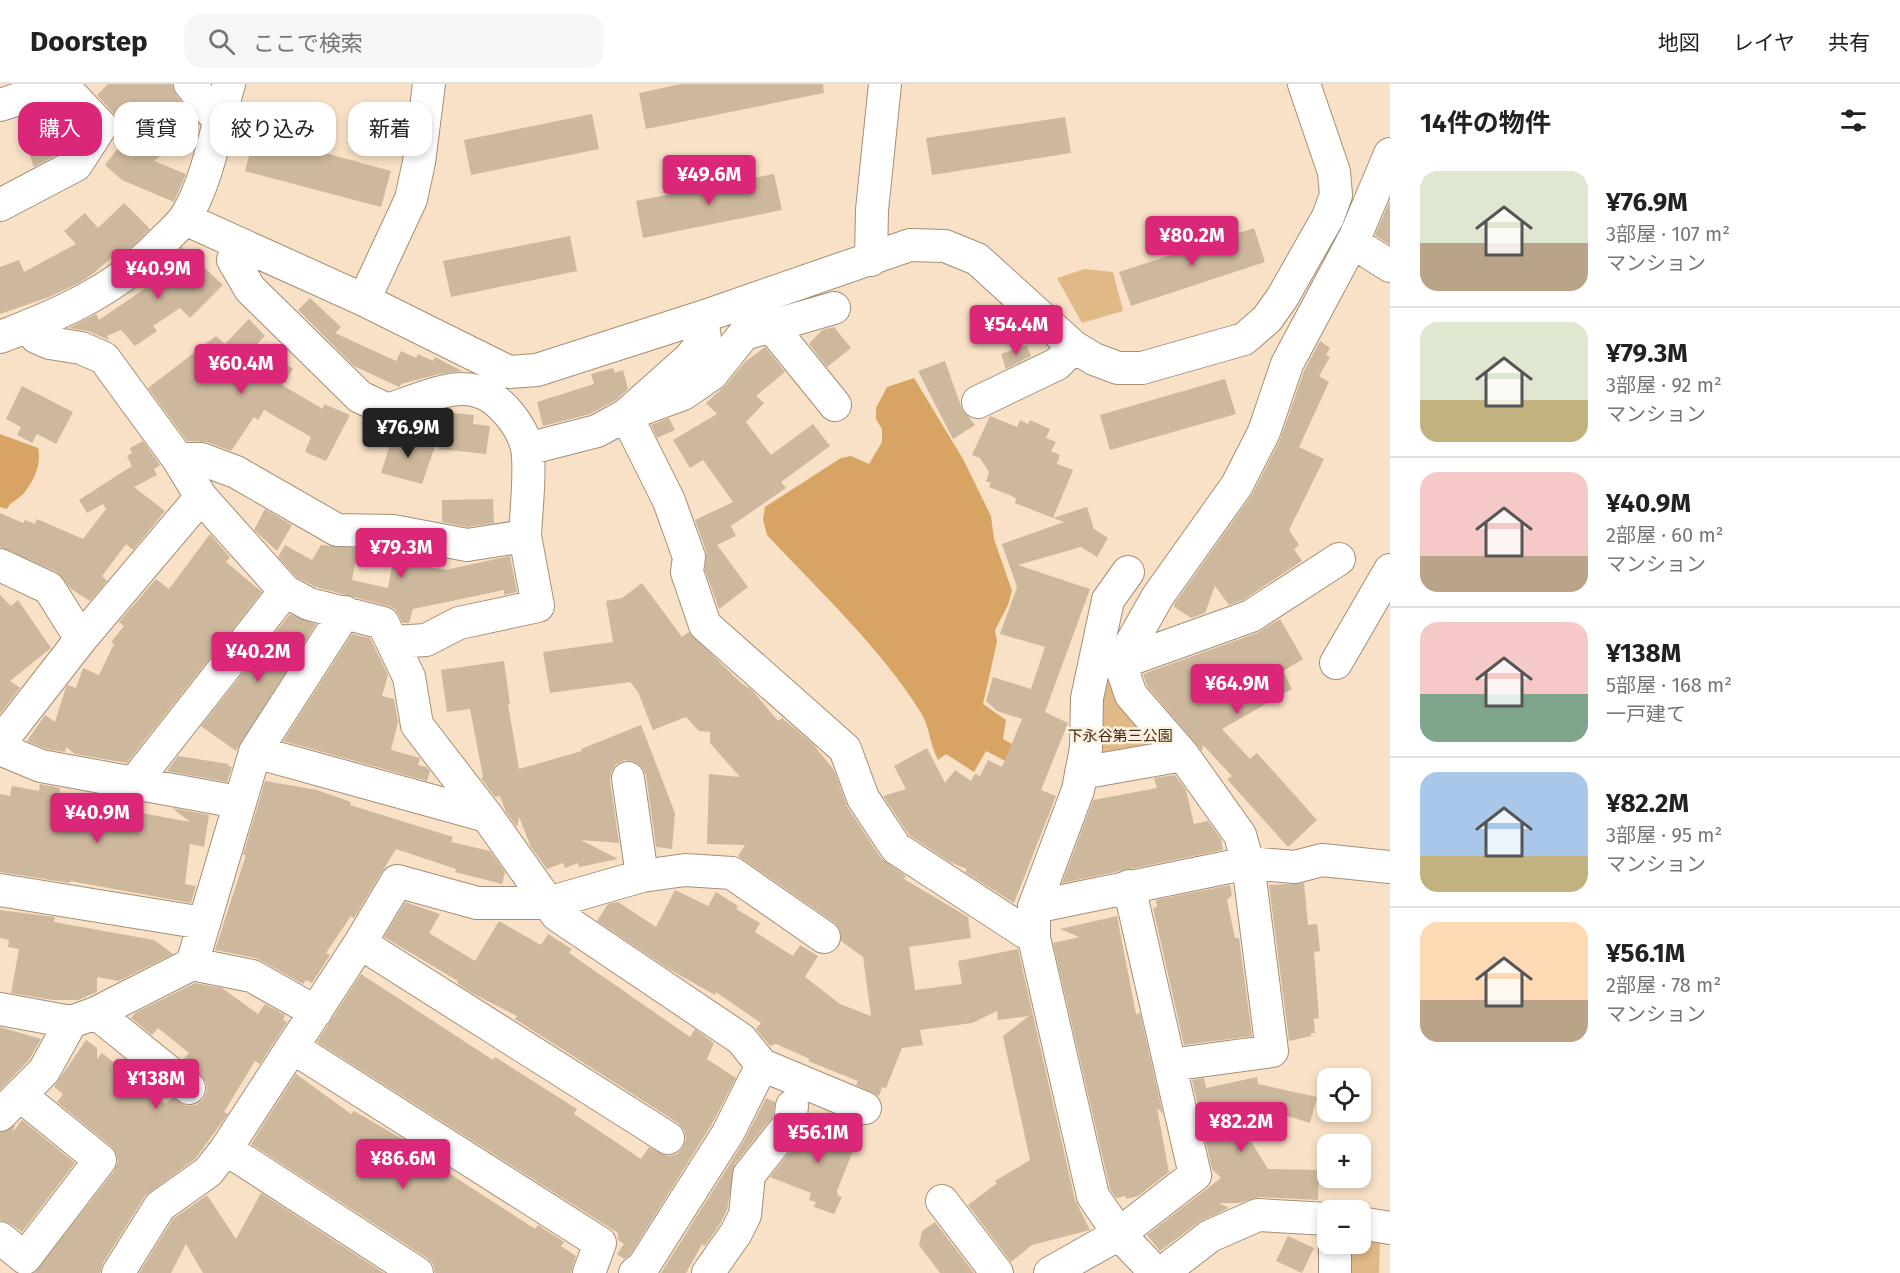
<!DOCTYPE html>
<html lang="ja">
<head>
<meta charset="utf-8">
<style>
  :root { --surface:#fff; --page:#f6f6f6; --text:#222; --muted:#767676; --line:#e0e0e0; --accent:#db2777 }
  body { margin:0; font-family:"Fira Sans","Noto Sans JP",sans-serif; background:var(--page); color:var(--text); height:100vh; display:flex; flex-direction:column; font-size:22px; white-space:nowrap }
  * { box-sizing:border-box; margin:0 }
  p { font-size:20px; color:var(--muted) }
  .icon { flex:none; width:33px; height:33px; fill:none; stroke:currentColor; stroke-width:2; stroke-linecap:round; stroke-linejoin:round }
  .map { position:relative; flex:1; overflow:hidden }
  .sheet { display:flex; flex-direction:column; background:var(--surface); width:510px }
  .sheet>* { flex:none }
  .top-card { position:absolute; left:18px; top:18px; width:570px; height:54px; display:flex; gap:12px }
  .buttons { position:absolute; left:1317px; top:984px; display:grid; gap:12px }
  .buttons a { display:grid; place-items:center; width:54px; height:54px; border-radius:12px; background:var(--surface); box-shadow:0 3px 9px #0003; font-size:30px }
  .price { position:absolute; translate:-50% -51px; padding:0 14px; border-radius:6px; background:var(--accent); color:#fff; font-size:20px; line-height:39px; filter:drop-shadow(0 2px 3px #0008) }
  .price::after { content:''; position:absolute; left:50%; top:36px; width:18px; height:14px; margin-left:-9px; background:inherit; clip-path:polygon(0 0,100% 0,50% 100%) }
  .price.active { background:#222; color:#fff }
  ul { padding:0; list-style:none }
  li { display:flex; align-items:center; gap:18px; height:150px; padding:0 30px }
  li+li { border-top:2px solid var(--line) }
  li span { display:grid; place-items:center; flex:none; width:168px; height:120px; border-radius:18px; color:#555 }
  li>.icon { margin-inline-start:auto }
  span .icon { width:72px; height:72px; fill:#fffc; stroke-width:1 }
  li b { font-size:26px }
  h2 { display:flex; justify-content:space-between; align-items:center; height:72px; padding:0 30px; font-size:26px }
  .pill { padding:0 21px; border-radius:18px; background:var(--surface); box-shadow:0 3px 9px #0003; font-size:21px; line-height:54px }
  .pill.active { background:var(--accent); color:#fff }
  header { display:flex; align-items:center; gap:36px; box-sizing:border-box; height:84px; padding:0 30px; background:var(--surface); border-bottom:2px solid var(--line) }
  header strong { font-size:28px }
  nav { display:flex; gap:33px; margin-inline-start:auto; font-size:21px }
  .search { width:420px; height:54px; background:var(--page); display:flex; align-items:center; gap:15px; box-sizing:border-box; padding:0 21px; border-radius:18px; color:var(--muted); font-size:22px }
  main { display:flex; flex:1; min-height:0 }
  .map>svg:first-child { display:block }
  .green { fill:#e1b987 }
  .forest { fill:#d7a464 }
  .building { fill:#ceb89d }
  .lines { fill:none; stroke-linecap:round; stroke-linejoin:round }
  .minor-casing { stroke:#a58f76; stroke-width:34 }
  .minor { stroke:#fff; stroke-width:32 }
  .labels { text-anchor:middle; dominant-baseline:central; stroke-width:5; stroke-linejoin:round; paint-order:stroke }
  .park-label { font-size:15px; fill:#422d10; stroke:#fef0e0 }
</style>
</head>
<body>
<header>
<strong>Doorstep</strong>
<div class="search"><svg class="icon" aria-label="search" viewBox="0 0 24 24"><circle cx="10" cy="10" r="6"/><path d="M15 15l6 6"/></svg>ここで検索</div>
<nav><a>地図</a><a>レイヤ</a><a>共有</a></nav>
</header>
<main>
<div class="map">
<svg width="1390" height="1189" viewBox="0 0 1390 1189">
  <rect width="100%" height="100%" fill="#f8e1c6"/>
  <!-- green -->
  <path class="green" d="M 1085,185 L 1113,188 L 1123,227 L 1082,239 L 1057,194 Z
    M 1105,579 L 1161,661 L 1099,681 L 1093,664 Z
    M 1361,1149 L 1380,1152 L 1379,1189 L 1341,1189 L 1341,1160 L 1360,1160 Z"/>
  <!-- forest -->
  <path class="forest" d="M 914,294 L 963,375 L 991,432 L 994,455 L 1012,507 L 1008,521 L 995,546 L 997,558 L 983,620 L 1006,636 L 1003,655 L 1019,664 L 1011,680 L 986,667 L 974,688 L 946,670 L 938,676 C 930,661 930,644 921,629 C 882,565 818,506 767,451 L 763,435 L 765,423 L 841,374 L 851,372 L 869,380 L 882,358 L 882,345 L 876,335 L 876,324 L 887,303 Z
    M 0,350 L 38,364 C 42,379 34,397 24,409 C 18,416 11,417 7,425 L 0,423 Z"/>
  <!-- building -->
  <path class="building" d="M 108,0 L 172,0 L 176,11 L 199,41 L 154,77 L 186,90 L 174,118 L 122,96 L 105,81 L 128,51 L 119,42 L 114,30 L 97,11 Z
    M 681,0 L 823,0 L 824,9 L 646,45 L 639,9 Z
    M 40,27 L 58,70 L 34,83 L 27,65 L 32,63 L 20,34 Z
    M 592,30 L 599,65 L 471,91 L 464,56 Z
    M 1065,33 L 1071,69 L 932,91 L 926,54 Z
    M 255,50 L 391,87 L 381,123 L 245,87 Z
    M 774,90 L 782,126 L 643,154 L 636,117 Z
    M 1390,116 L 1390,161 L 1375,151 Z
    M 124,119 L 150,145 L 134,161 L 124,168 L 121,165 L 94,189 L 79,199 L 49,213 L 0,230 L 0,183 L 19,176 L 24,188 L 76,160 L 64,147 L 85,129 L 98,144 Z
    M 1254,144 L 1265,178 L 1131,222 L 1119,188 Z
    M 570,152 L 577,187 L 451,213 L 443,177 Z
    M 182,163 L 223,201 L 190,234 L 180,224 L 153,242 L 157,247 L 135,262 L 121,246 L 107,252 L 109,256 L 88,247 L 69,244 L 96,230 L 99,236 L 162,193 L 157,188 Z
    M 310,214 L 341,243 L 335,249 L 396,277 L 401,267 L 416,274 L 418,270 L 433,277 L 435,273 L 462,287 L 439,290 L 401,300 L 399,303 L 354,282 L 298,226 Z
    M 249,235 L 265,252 L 257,260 L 293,285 L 282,301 L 323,325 L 324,320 L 350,331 L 326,377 L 305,368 L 311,353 L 264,326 L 258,336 L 254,333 L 231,367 L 207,358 L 187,357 L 148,304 L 216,252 L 225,260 Z
    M 834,243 L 851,264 L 827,283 L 809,260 L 822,246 Z
    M 1320,257 L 1330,264 L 1326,271 L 1330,273 L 1319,292 L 1329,298 L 1299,363 L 1324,375 L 1289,446 L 1299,461 L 1294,465 L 1302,477 L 1243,516 L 1229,521 L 1215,502 L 1205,529 L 1191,534 L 1174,523 L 1175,519 L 1253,409 L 1280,356 L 1304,287 Z
    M 1027,261 L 1031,272 L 1006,285 L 1001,270 Z
    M 765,263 L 785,288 L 756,312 L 764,319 L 746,338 L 771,371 L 813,340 L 830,362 L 781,398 L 786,404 L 731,442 L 736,452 L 717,461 L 748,503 L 719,525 L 705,486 L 706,467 L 695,436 L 733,418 L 703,376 L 690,384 L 673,356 L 717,330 L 706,319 L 726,301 L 745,278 Z
    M 945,277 L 962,325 L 975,341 L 953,355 L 918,287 Z
    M 613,284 L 615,289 L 623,286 L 628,305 L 616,316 L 590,330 L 543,342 L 537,318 L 594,300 L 591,290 Z
    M 1225,295 L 1236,330 L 1110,366 L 1100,331 Z
    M 22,302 L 73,328 L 56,360 L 37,350 L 32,359 L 17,351 L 21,343 L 6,335 Z
    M 443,328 L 474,331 L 473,340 L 490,342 L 486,370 L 439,365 Z
    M 990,332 L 1017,343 L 1020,336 L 1028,340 L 1030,336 L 1050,345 L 1046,354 L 1056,358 L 1051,367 L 1060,371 L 1057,380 L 1073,386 L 1053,434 L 1015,419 L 1016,415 L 1012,412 L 989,403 L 991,399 L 986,397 L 989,388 L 980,374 L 972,371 Z
    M 669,334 L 675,346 L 657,354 L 651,341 Z
    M 394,348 L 435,362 L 422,400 L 381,389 Z
    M 143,357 L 160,381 L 154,385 L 157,391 L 134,403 L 165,427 L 133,466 L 126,460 L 102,492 L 107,497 L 90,517 L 71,505 L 57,488 L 0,463 L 0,429 L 23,439 L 25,436 L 35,440 L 37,435 L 83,455 L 106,425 L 103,420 L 87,429 L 79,416 L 132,382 L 127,372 L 132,369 L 130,364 Z
    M 493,415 L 494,439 L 467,443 L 442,438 L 442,416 Z
    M 1087,423 L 1094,445 L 1108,454 L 1097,473 L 1081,463 L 1018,481 L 1090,505 L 1045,628 L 1068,639 L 1041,706 L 1056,712 L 1014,819 L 965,788 L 967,785 L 950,778 L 909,751 L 883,712 L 906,705 L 894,682 L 927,664 L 945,699 L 955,686 L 971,697 L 975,690 L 980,692 L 988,676 L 1002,683 L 1022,635 L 997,627 L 986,617 L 993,593 L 1031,605 L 1045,563 L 1000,550 L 1017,503 L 1002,460 L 1064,438 L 1053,434 Z
    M 265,425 L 292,441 L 277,467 L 254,446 Z
    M 210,450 L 230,473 L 226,478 L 262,508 L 127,679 L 75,670 L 66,663 L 65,668 L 46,665 L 27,657 L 45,631 L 55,638 L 66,603 L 68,601 L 76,604 L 83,584 L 99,591 L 114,560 L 111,558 L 124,542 L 119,538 L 156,495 L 169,505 Z
    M 285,461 L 312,476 L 321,461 L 358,464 L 352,496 L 388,504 L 395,466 L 417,470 L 415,480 L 445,486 L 510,472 L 517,508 L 504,511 L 504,506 L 413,525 L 409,539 L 403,539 L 395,525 L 388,522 L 316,503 L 296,493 L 278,473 Z
    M 642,499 L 682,553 L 689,548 L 741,599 L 752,606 L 778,637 L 782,634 L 812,659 L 834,686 L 848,724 L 881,774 L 906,792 L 904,795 L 968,833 L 971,854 L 909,863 L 915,906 L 962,900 L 958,877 L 1018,865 L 1075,1116 L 1090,1146 L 1032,1161 L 1011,1178 L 968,1121 L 997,1099 L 995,1097 L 1030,1076 L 1003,952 L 1029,932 L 998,936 L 997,927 L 972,939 L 920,946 L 923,961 L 902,964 L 886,1004 L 882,1003 L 879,1012 L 856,1001 L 858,997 L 808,977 L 810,975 L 776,960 L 770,962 L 756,945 L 761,939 L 716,908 L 715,911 L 669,885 L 597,837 L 608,820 L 618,818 L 656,843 L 675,806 L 708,822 L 716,808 L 738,822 L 736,825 L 760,839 L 755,848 L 793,872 L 800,861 L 818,872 L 805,893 L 840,920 L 871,932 L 863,873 L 841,857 L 840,846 L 835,839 L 738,772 L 745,761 L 707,760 L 709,690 L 740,693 L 710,659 L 710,648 L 699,647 L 686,633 L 653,646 L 638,608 L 630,598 L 550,609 L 543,568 L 613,558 L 606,517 L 622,514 Z
    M 0,511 L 11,522 L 18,516 L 51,564 L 10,597 L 20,604 L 0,630 Z
    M 290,530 L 316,540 L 236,667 L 201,642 Z
    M 1280,535 L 1303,575 L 1283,587 L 1292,605 L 1222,645 L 1250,675 L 1257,669 L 1317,736 L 1288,763 L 1227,695 L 1232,692 L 1203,661 L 1202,667 L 1147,602 L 1143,590 L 1257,549 Z
    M 352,550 L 370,554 L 388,591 L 382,612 L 394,615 L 398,638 L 391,666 L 420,674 L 418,681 L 426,683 L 430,687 L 427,697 L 283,657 Z
    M 504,577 L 510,620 L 508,620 L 519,685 L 582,667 L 581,665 L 641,641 L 675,729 L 672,765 L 656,763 L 646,691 L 642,683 L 635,678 L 625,676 L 616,680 L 611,688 L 610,696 L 619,759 L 581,756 L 618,775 L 579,783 L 578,779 L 565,784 L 563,779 L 547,785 L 531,763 L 519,733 L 517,743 L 506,728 L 500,712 L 495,713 L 481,694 L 483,693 L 470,625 L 447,628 L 441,586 Z
    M 178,672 L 229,680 L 228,682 L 232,683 L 227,698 L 167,687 Z
    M 1175,691 L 1186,706 L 1194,740 L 1208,737 L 1221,755 L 1223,766 L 1062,799 L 1093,716 L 1157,704 L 1154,694 Z
    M 265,697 L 317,706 L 351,718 L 350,721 L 453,753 L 451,758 L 490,767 L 505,788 L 502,800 L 455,788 L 456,785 L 396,765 L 354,834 L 351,832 L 326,869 L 330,871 L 312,899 L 306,896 L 303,900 L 256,874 L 215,866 L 246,771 L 243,771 Z
    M 40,700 L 60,704 L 59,717 L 104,722 L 190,738 L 172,724 L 209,731 L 204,763 L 190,760 L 185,800 L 196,802 L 191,819 L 70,797 L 70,799 L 0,788 L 0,710 L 10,712 L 12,702 L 39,707 Z
    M 1304,799 L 1308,841 L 1317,840 L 1320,867 L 1314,868 L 1319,934 L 1314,935 L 1315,949 L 1311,949 L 1311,952 L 1289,957 L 1269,801 Z
    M 1230,801 L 1232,811 L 1227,816 L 1235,854 L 1239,854 L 1252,952 L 1184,961 L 1153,824 L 1157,823 L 1156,816 Z
    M 405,818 L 440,830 L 429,849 L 475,877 L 499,837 L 541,861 L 548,850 L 572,865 L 569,869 L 690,953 L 695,945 L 714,959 L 707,975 L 736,994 L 712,1040 L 630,1171 L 624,1175 L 617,1170 L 624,1160 L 618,1156 L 618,1149 L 317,958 L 361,890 L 493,976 L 495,973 L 577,1025 L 574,1030 L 641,1075 L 649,1063 L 668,1072 L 677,1070 L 683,1063 L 686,1055 L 684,1046 L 678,1039 L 515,935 L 517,932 L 472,909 L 457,899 L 458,897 L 384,853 Z
    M 0,826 L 55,833 L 54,838 L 154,856 L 173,870 L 119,897 L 97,893 L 97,908 L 78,916 L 53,916 L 11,909 L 19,865 L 8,863 L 9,856 L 0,854 Z
    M 1117,832 L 1136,930 L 1140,929 L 1163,1030 L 1157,1024 L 1169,1088 L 1138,1112 L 1126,1115 L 1126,1112 L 1116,1114 L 1110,1105 L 1053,859 L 1079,853 L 1060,845 Z
    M 195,899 L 222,904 L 258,930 L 265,920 L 285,931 L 283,936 L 287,938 L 260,980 L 255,977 L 224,1028 L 228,1030 L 195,1075 L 145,1112 L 103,1179 L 100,1189 L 34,1189 L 114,1087 L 118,1078 L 116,1069 L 111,1062 L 57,1018 L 63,1010 L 54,1003 L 86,956 L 97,964 L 97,975 L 102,969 L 166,1020 L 172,1013 L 187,1022 L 196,1021 L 203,1016 L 207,1007 L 206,998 L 183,976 L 189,969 L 158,944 L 152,951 L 131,934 L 135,929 Z
    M 0,943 L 41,955 L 29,976 L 0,1006 Z
    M 296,990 L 351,1030 L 354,1027 L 404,1056 L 402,1059 L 535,1145 L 538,1141 L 564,1158 L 561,1162 L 576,1172 L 571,1189 L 435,1189 L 433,1180 L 427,1174 L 251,1060 Z
    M 1257,993 L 1258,1000 L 1317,1013 L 1310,1039 L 1281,1030 L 1240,1040 L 1268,1085 L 1319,1086 L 1318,1116 L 1259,1113 L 1240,1119 L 1219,1119 L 1229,1124 L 1199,1138 L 1160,1167 L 1147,1151 L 1221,1094 L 1212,1085 L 1192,996 L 1204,994 L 1206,1004 Z
    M 766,1014 L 775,1018 L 773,1032 L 735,1080 L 727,1126 L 720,1140 L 705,1162 L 702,1160 L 686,1189 L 661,1189 L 743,1059 Z
    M 809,1034 L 858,1054 L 837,1107 L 838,1112 L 842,1113 L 834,1130 L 814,1123 L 816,1118 L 809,1116 L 811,1109 L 770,1093 L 804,1050 Z
    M 22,1036 L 75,1079 L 22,1148 L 11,1140 L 0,1136 L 0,1048 L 15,1041 L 12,1049 Z
    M 261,1109 L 384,1189 L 203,1189 L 186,1160 L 171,1189 L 139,1189 L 173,1135 L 207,1111 L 236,1155 Z
    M 935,1138 L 974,1189 L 940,1189 L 919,1161 L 922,1147 Z
    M 1288,1152 L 1314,1164 L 1302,1189 L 1276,1177 Z"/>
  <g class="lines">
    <defs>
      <path id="minor" d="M 190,0 L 218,36
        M 0,21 L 62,1 L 101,42 L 76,81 L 0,121
        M 185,135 L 364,216 L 509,288 L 537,286 L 702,233 L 910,161 L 945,162 L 977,175 L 1074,263 L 1094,275 L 1118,284 L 1142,284 L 1244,255 L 1267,235 L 1282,214 L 1328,133 L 1336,111 L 1334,88 L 1304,0
        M 1352,158 L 1390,182
        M 871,176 L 872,126 L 885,0
        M 364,216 L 411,115 L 419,78 L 429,0
        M 702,233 L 705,255 L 690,274 L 626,331 L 669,417 L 689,473 L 687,488 L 705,541 L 845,665 L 863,714 L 896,764 L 1034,854
        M 771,242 L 835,321
        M 30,243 L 36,253 L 50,259 L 81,264 L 104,274 L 178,375 L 201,413 L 285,507 L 309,520 L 383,539 L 409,593 L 417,641 L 487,732 L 557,831 L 741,955 L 762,981 L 728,1049 L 643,1183 L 635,1189
        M 0,253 C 61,230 118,205 163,157 C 170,150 179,142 185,134 C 208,98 217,41 229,0
        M 978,318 L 1057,280 L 1074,263
        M 527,365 L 597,347 L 626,331 L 683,310 L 712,290 L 744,250 L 834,224
        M 178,375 L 201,375 L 236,388 L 337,446 L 393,447 L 467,461 L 525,452 C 526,428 531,386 527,364 C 522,342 500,313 477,307 C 450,299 413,318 388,326 L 360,313 L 250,205 L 233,176 L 240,162
        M 0,481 L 49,504 L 81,555
        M 1128,488 L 1108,516 L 1087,614 L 1086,664 L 1078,706 L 1034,823 L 1034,854 L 1093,1112 L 1119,1150 L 1156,1189
        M 394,558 L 426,556 L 459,539 L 538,522 L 525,452
        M 1120,579 L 1251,532 L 1339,475
        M 1336,579 L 1390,486
        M 0,659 L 81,555 L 201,413
        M 0,665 L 41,682 L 238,718
        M 255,668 L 487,732
        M 1081,689 L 1183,671
        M 628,694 L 642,792
        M 134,699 L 285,507
        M 0,806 L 203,839
        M 1034,823 L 1248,779 L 1295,783 L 1322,776 L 1390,783
        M 360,859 L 668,1054
        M 192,880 L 255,668 L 345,528
        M 0,925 L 71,938
        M 96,929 L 189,1004
        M 292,963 L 600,1159 L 589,1189
        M 762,981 L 865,1024
        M 1170,981 L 1272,967 L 1248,779 L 1240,751 L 1183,671 L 1131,611 L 1120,579 L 1158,512 L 1237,401 L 1264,348 L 1287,280 L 1355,153 L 1390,70
        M 0,1031 L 44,987 L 71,938 L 96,929 L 192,880 L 252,892 L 316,928
        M 226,1065 L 417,1189
        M 942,1117 L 997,1189
        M 1360,1139 L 1390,1144
        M 0,1154 L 25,1174 L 100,1076 L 20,1011
        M 118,1189 L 160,1122 L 208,1088 L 226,1065 L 360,859 L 397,797 L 477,819 L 548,819 L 642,792 L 685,786 L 732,789 L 824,853
        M 708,1189 L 736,1149 L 745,1131 L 749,1091 L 790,1039 L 792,1022
        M 1050,1189 L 1119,1150 L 1195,1091 L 1129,802
        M 1162,1189 L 1210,1152 L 1258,1131 L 1328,1135
        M 1335,1189 L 1335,1160"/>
    </defs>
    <!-- minor casing -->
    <use href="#minor" class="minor-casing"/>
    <!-- minor -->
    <use href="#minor" class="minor"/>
  </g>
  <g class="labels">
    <!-- park labels -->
    <g class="park-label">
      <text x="1120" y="652">下永谷第三公園</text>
    </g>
  </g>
</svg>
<div class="buttons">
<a><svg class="icon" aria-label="locate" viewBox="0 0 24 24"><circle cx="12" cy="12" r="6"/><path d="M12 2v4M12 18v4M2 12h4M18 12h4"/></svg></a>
<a>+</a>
<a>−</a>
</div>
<b class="price" style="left:709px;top:122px">¥49.6M</b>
<b class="price" style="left:1192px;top:183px">¥80.2M</b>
<b class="price" style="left:158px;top:216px">¥40.9M</b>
<b class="price" style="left:1016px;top:272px">¥54.4M</b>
<b class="price" style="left:241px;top:311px">¥60.4M</b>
<b class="price active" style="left:408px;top:375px">¥76.9M</b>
<b class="price" style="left:401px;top:495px">¥79.3M</b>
<b class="price" style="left:258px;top:599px">¥40.2M</b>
<b class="price" style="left:1237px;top:631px">¥64.9M</b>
<b class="price" style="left:97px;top:760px">¥40.9M</b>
<b class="price" style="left:156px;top:1026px">¥138M</b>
<b class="price" style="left:1241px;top:1069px">¥82.2M</b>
<b class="price" style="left:818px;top:1080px">¥56.1M</b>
<b class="price" style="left:403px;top:1106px">¥86.6M</b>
<div class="top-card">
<a class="pill active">購入</a>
<a class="pill">賃貸</a>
<a class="pill">絞り込み</a>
<a class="pill">新着</a>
</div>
</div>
<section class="sheet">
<h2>14件の物件<svg class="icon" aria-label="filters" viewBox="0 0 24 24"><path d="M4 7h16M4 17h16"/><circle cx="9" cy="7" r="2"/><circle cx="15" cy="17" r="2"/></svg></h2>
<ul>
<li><span style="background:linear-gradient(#dfe7d0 60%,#b9a48a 0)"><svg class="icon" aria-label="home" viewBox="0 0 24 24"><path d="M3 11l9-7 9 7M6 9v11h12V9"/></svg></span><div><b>¥76.9M</b><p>3部屋 · 107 m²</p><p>マンション</p></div></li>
<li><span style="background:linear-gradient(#dfe7d0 65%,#c2b280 0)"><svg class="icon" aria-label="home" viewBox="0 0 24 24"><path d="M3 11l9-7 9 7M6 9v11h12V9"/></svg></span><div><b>¥79.3M</b><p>3部屋 · 92 m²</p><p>マンション</p></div></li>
<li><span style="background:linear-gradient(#f6c9c9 70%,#b9a48a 0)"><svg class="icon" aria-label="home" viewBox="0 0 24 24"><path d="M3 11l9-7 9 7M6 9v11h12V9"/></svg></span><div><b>¥40.9M</b><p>2部屋 · 60 m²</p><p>マンション</p></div></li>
<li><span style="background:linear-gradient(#f6c9c9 60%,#7fa58c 0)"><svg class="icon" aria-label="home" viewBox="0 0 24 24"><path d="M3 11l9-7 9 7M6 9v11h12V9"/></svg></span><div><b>¥138M</b><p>5部屋 · 168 m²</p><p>一戸建て</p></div></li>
<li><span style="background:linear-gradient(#a9c7e8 70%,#c2b280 0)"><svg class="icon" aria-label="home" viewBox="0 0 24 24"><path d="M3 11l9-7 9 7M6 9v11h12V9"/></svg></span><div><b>¥82.2M</b><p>3部屋 · 95 m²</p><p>マンション</p></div></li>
<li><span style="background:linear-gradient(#ffd9b3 65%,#b9a48a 0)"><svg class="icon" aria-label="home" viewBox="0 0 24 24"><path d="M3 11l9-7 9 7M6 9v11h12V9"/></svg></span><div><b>¥56.1M</b><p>2部屋 · 78 m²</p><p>マンション</p></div></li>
</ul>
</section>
</main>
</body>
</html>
